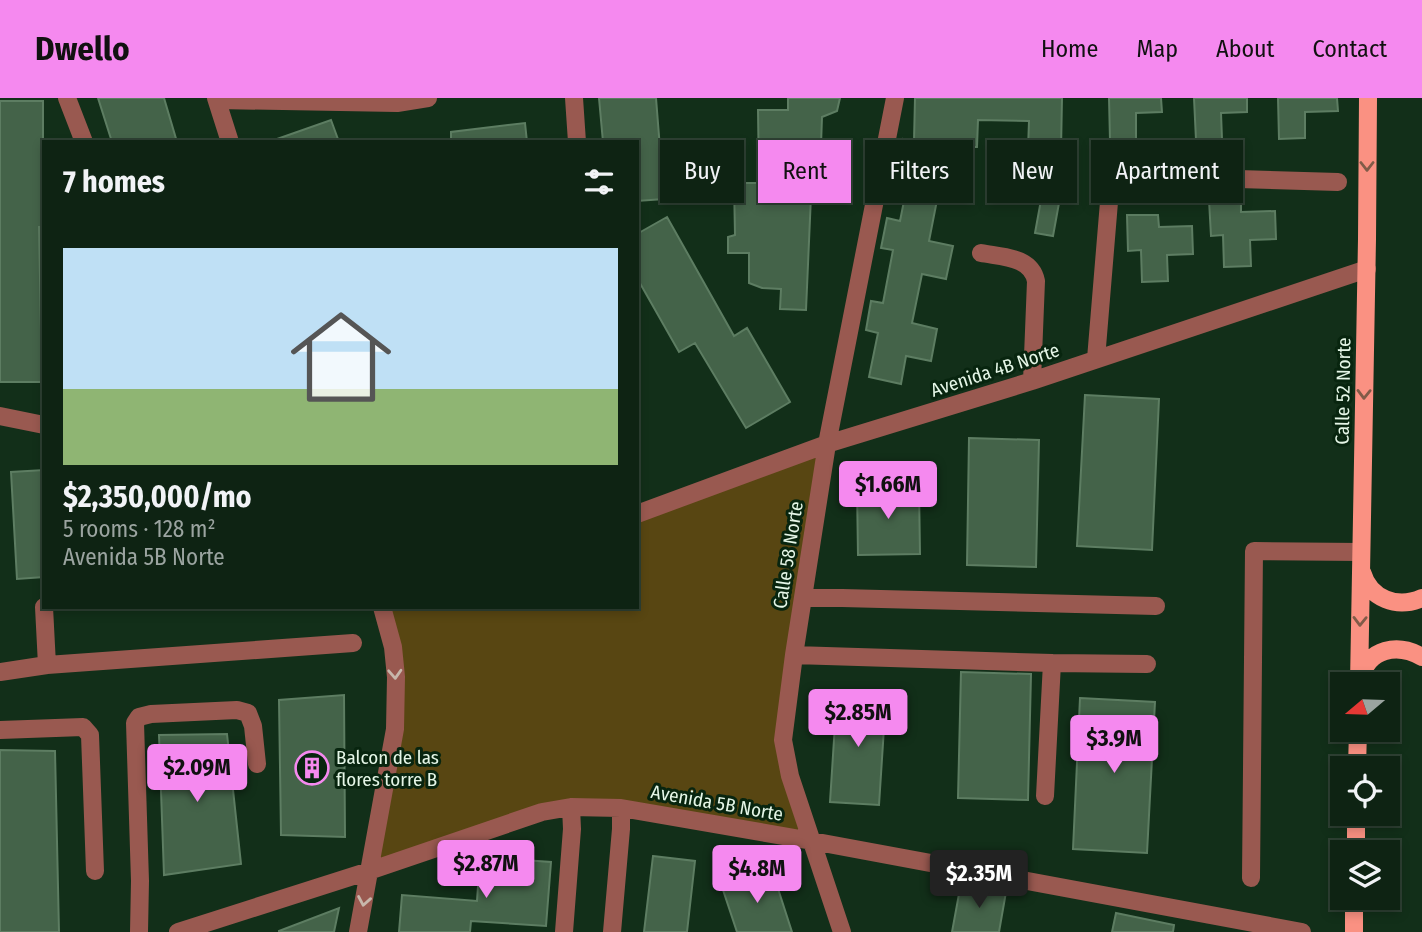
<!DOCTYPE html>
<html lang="en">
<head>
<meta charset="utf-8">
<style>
  :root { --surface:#0e2313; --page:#172b1c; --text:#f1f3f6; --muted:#9ba4a0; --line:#2e4033; --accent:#f589ef }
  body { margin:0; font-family:"Fira Sans Condensed",sans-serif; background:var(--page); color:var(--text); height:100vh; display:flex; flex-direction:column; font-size:26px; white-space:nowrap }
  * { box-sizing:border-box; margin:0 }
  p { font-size:23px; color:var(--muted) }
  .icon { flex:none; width:38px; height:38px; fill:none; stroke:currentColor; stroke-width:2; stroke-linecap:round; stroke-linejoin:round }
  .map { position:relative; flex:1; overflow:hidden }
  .side { position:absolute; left:42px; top:42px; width:597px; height:469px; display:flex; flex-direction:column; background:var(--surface); border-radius:0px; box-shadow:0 4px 10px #0003,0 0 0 2px var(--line) }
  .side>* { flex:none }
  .top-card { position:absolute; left:660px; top:42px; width:656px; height:63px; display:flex; gap:14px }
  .needle { width:46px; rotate:251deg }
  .controls { position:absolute; left:1330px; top:574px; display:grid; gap:14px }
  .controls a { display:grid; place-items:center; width:70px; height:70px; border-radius:0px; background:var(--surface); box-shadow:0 4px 10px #0003,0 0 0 2px var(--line); font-size:35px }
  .price { position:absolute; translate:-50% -60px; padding:0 16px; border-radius:7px; background:var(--accent); color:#111; font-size:23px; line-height:46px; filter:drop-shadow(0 2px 4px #0008) }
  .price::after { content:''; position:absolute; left:50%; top:42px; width:21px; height:16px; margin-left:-10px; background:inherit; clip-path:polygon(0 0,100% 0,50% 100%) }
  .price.selected { background:#222; color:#fff }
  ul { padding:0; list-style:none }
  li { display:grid; align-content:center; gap:14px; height:371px; padding:0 21px }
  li+li { border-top:2px solid var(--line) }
  li span { display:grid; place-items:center; height:217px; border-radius:0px; color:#555 }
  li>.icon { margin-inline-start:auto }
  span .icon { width:126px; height:126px; fill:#fffc; stroke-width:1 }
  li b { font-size:30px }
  h2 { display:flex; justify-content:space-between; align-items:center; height:84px; padding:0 21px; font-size:30px }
  .chip { padding:0 24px; border-radius:0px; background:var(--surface); box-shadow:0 4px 10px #0003,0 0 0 2px var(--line); font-size:24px; line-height:63px }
  .chip.selected { background:var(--accent); color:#111 }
  header { display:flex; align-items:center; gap:42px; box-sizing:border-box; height:98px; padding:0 35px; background:var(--accent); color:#111 }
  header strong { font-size:33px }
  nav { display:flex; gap:38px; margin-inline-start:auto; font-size:24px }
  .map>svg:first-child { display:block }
  .green { fill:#584612 }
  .building { fill:#446349; stroke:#5d7d62; stroke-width:2 }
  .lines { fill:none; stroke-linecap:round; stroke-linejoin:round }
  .minor { stroke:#995950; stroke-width:18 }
  .major { stroke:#fa9182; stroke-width:18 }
  .oneway { stroke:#815b48 }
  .oneway2 { stroke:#c7b7ab }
  .labels { text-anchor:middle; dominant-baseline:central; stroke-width:6; stroke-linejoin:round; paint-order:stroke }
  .street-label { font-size:19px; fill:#e5f6e7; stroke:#08250f }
  .poi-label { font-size:19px; fill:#e5f6e7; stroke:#08250f; text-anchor:start }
</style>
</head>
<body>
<header>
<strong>Dwello</strong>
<nav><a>Home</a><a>Map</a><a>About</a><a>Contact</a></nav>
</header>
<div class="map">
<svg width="1422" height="834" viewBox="0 0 1422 834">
  <rect width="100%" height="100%" fill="#122f19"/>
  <!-- green -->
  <path class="green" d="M 827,346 L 783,642 L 812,743 L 571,709 L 369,773 L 395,631 L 382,509 L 637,509 L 637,416 Z"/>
  <!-- building -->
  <path class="building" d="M 98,0 L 164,0 L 177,44 L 112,44 Z
    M 599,0 L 656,0 L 664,101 L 637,103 L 637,44 L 603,44 Z
    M 788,0 L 840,0 L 837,13 L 822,19 L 820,75 L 812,75 L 806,212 L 780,211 L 781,191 L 762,190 L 749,185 L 749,155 L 728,155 L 728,139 L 735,137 L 734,85 L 759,85 L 758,12 L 788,12 Z
    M 915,0 L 1062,0 L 1061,52 L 1028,51 L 1029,23 L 978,22 L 977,49 L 973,49 L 963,102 L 938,97 L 929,143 L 953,148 L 946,181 L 922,176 L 912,225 L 937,231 L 931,263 L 906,258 L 901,286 L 869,279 L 878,235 L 866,232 L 871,203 L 883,205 L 893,152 L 881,150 L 887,120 L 900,123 L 910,73 L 897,71 L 903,41 L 914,43 Z
    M 1109,0 L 1161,0 L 1162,14 L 1136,15 L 1136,41 L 1110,42 Z
    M 1194,0 L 1247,0 L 1247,14 L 1221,15 L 1222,41 L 1196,42 Z
    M 1278,0 L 1337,0 L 1338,13 L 1305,14 L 1305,40 L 1279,41 Z
    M 0,3 L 43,3 L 43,129 L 39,129 L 42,284 L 0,284 Z
    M 331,22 L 339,44 L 277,44 L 277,41 Z
    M 525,25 L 527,44 L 451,44 L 451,34 Z
    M 1043,91 L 1061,94 L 1053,138 L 1035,135 Z
    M 1241,101 L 1241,114 L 1275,113 L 1276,141 L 1250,142 L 1251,168 L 1224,169 L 1223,137 L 1211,138 L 1209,102 Z
    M 1127,117 L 1158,117 L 1159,129 L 1192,128 L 1193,156 L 1167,157 L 1168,183 L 1142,184 L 1141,152 L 1128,153 Z
    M 667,119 L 734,238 L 747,230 L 790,304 L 746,330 L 695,245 L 679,254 L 637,180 L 637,136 Z
    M 1085,297 L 1159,301 L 1152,452 L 1077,448 Z
    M 969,340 L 1039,342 L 1036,469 L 967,467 Z
    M 44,372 L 44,479 L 17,481 L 11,374 Z
    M 857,390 L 919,390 L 920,456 L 858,457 Z
    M 961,574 L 1031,576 L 1028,702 L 958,700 Z
    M 837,595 L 886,599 L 879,707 L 830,704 Z
    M 344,597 L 345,739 L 281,737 L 279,602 Z
    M 1080,600 L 1155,604 L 1147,755 L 1073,751 Z
    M 227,636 L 241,766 L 164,777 L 159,637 Z
    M 0,652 L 55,653 L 59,834 L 0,834 Z
    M 653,758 L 695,763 L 687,834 L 644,834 Z
    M 480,759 L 551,764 L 546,828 L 471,823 L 470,834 L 399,834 L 402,797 L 477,803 Z
    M 772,772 L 792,834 L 737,834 L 722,789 Z
    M 961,785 L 1006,794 L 999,834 L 952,834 Z
    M 339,810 L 334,834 L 279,834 L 279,833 Z
    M 1116,815 L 1174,827 L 1173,834 L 1112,834 Z"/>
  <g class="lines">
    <!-- minor -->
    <path class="minor" d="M 67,0 L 84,44
      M 216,0 L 230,44
      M 574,0 L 577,44
      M 217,2 L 397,5 L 428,0
      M 981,155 C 1001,159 1031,158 1036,183 L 1032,283
      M 1096,261 L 1109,104 C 1113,84 1117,80 1137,78 L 1338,84
      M 0,318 L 44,327
      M 637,416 L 827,346 L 1032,283 L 1367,171
      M 803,500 L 842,500 L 1156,508
      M 44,509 L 47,567
      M 794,557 L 1052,565 L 1147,566
      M 0,574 L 47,567 L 353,545
      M 0,632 L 83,629 L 90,637 L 95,773
      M 1045,698 L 1052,565
      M 1251,780 L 1254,453 L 1361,454
      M 139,834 L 140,783 L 135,625 L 139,619 L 151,616 L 237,612 L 248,615 L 253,628 L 257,666
      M 178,834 L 369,773 L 542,714 L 571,709 L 621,710 L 812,743 L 1302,834
      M 358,834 L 395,631 L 396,579 L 393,549 L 382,509
      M 564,834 L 572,731 L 571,709
      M 612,834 L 621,731 L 621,710
      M 842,834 L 790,678 L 783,642 L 794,557 L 827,346 L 895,0"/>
    <!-- major -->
    <path class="major" d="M 1362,474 C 1370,501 1397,511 1422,500
      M 1361,580 C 1368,550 1398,545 1422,559
      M 1359,586 L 1367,141 L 1368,0
      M 1357,670 L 1358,632
      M 1356,754 L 1356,716
      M 1354,834 L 1354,800"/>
  </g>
  <!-- one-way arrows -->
  <defs><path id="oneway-chevron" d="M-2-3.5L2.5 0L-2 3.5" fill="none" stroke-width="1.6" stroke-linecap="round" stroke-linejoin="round" transform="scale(1.75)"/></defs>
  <g class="oneway">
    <use href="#oneway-chevron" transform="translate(1367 68) rotate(90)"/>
    <use href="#oneway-chevron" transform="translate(1364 296) rotate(91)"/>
    <use href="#oneway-chevron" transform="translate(1360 523) rotate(91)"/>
  </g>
  <g class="oneway2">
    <use href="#oneway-chevron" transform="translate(395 576) rotate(87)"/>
    <use href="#oneway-chevron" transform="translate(364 803) rotate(100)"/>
  </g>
  <!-- icons -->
  <defs>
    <symbol id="building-ring" viewBox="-11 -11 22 22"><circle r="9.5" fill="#08250f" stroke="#f589ef" stroke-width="1.5"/><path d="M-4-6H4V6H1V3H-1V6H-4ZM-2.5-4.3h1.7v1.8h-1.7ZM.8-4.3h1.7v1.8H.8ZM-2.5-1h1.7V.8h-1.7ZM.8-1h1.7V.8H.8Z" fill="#f589ef"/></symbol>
  </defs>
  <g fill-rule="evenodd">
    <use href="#building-ring" x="293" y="651" width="38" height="38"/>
  </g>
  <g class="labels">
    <!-- street labels -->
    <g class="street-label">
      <text transform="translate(995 272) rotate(-18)">Avenida 4B Norte</text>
      <text transform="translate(1343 293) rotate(-89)">Calle 52 Norte</text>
      <text transform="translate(788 457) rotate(-81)">Calle 58 Norte</text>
      <text transform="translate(717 705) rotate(10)">Avenida 5B Norte</text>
    </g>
    <!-- poi labels -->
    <g class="poi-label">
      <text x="336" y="659">Balcon de las<tspan x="336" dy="22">flores torre B</tspan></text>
    </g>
  </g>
</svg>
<div class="controls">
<a><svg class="needle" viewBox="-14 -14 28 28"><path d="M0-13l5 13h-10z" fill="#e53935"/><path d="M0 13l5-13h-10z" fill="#9ba4a0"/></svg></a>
<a><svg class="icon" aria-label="locate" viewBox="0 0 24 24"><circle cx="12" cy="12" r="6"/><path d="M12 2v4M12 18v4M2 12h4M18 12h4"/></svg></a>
<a><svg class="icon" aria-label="layers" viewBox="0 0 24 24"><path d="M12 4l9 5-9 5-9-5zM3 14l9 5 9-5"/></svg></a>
</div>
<b class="price" style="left:888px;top:423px">$1.66M</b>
<b class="price" style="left:858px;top:651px">$2.85M</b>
<b class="price" style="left:1114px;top:677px">$3.9M</b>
<b class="price" style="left:197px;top:706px">$2.09M</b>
<b class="price" style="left:486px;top:802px">$2.87M</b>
<b class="price" style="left:757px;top:807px">$4.8M</b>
<b class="price selected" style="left:979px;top:812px">$2.35M</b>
<div class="top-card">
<a class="chip">Buy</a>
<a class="chip selected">Rent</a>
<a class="chip">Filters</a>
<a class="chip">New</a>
<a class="chip">Apartment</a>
</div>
<section class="side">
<h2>7 homes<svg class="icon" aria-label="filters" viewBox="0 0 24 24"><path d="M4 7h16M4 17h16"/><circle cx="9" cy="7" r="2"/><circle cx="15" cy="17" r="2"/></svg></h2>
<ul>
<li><span style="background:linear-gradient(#bfe0f5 65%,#8fb573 0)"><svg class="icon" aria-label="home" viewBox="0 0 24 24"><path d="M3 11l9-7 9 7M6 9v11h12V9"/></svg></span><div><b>$2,350,000/mo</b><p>5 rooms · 128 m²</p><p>Avenida 5B Norte</p></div></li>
</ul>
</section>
</div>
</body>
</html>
